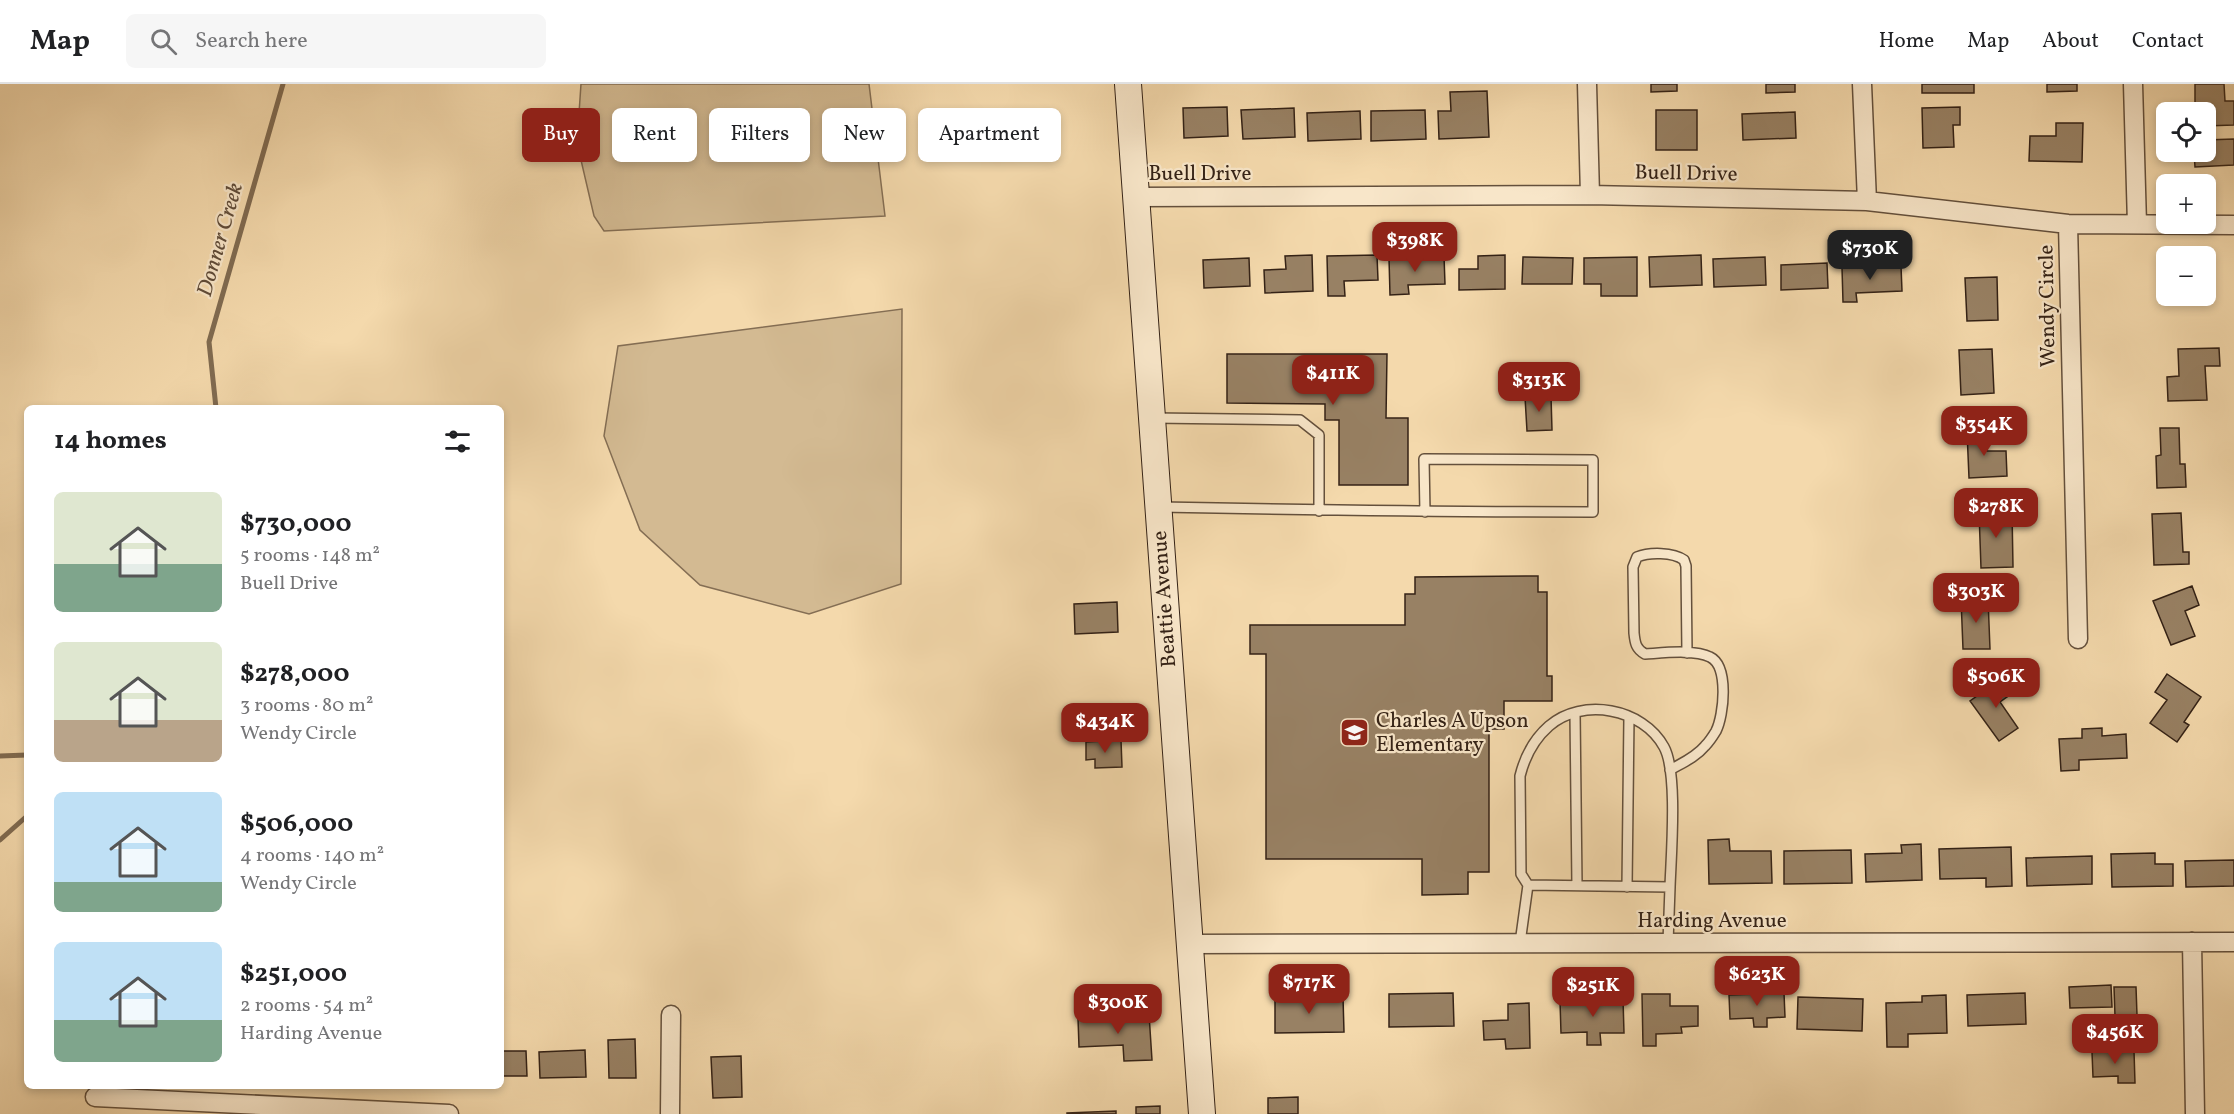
<!DOCTYPE html>
<html lang="en">
<head>
<meta charset="utf-8">
<style>
  :root { --surface:#fff; --page:#f6f6f6; --text:#202124; --muted:#757577; --line:#e0e0e0; --accent:#8f2418 }
  body { margin:0; font-family:Vollkorn,serif; background:var(--page); color:var(--text); height:100vh; display:flex; flex-direction:column; font-size:22px; white-space:nowrap }
  * { box-sizing:border-box; margin:0 }
  p { font-size:20px; color:var(--muted) }
  .icon { flex:none; width:33px; height:33px; fill:none; stroke:currentColor; stroke-width:2; stroke-linecap:round; stroke-linejoin:round }
  .map { position:relative; flex:1; overflow:hidden }
  .panel { position:absolute; left:24px; top:321px; width:480px; height:684px; display:flex; flex-direction:column; background:var(--surface); border-radius:9px; box-shadow:0 3px 9px #0003 }
  .panel>* { flex:none }
  .hud { position:absolute; left:522px; top:24px; width:570px; height:54px; display:flex; gap:12px }
  .buttons { position:absolute; left:2156px; top:18px; display:grid; gap:12px }
  .buttons a { display:grid; place-items:center; width:60px; height:60px; border-radius:9px; background:var(--surface); box-shadow:0 3px 9px #0003; font-size:30px }
  .price { position:absolute; translate:-50% -51px; padding:0 14px; border-radius:12px; background:var(--accent); color:#fff; font-size:20px; line-height:39px; filter:drop-shadow(0 2px 3px #0008) }
  .price::after { content:''; position:absolute; left:50%; top:36px; width:18px; height:14px; margin-left:-9px; background:inherit; clip-path:polygon(0 0,100% 0,50% 100%) }
  .price.on { background:#222; color:#fff }
  ul { padding:0; list-style:none }
  li { display:flex; align-items:center; gap:18px; height:150px; padding:0 30px }
  li span { display:grid; place-items:center; flex:none; width:168px; height:120px; border-radius:9px; color:#555 }
  li>.icon { margin-inline-start:auto }
  span .icon { width:72px; height:72px; fill:#fffc; stroke-width:1 }
  li b { font-size:26px }
  h2 { display:flex; justify-content:space-between; align-items:center; height:72px; padding:0 30px; font-size:26px }
  .pill { padding:0 21px; border-radius:9px; background:var(--surface); box-shadow:0 3px 9px #0003; font-size:21px; line-height:54px }
  .pill.on { background:var(--accent); color:#fff }
  header { display:flex; align-items:center; gap:36px; box-sizing:border-box; height:84px; padding:0 30px; background:var(--surface); border-bottom:2px solid var(--line) }
  header strong { font-size:28px }
  nav { display:flex; gap:33px; margin-inline-start:auto; font-size:21px }
  .search { width:420px; height:54px; background:var(--page); display:flex; align-items:center; gap:15px; box-sizing:border-box; padding:0 21px; border-radius:9px; color:var(--muted); font-size:22px }
  .map>svg:first-child { display:block }
  .green { fill:#d3ba92; stroke:#846e54; stroke-width:1.5 }
  .lines { fill:none; stroke-linecap:round; stroke-linejoin:round }
  .stream { stroke:#806b51; stroke-width:5 }
  .building { fill:#988164; stroke:#342216; stroke-width:1.5 }
  .lane-casing { stroke:#64503c; stroke-width:12 }
  .street-casing { stroke:#64503c; stroke-width:21 }
  .secondary-casing { stroke:#342216; stroke-width:28 }
  .lane { stroke:#f8e6c9; stroke-width:9 }
  .street { stroke:#f8e6c9; stroke-width:18 }
  .secondary { stroke:#f8e6c9; stroke-width:26 }
  .labels { text-anchor:middle; dominant-baseline:central; stroke-width:4.5; stroke-linejoin:round; paint-order:stroke }
  .street-label { font-size:21px; fill:#342216; stroke:#f8e6c9 }
  .poi-label { font-size:21px; fill:#342216; stroke:#f8e6c9; text-anchor:start }
  .water-label { font-size:22px; font-style:italic; fill:#604c39; stroke:#f8e6c9 }
</style>
</head>
<body>
<header>
<strong>Map</strong>
<div class="search"><svg class="icon" aria-label="search" viewBox="0 0 24 24"><circle cx="10" cy="10" r="6"/><path d="M15 15l6 6"/></svg>Search here</div>
<nav><a>Home</a><a>Map</a><a>About</a><a>Contact</a></nav>
</header>
<div class="map">
<svg width="2234" height="1030" viewBox="0 0 2234 1030">
  <rect width="100%" height="100%" fill="#f4d9ac"/>
  <filter id="stains"><feTurbulence type="fractalNoise" baseFrequency=".00333" numOctaves="4"/><feColorMatrix values="0 0 0 0 .2 0 0 0 0 .09 0 0 0 0 .02 0 0 0 .5 -.17"/></filter>
  <radialGradient id="worn" r=".72"><stop offset=".6" stop-color="#630" stop-opacity="0"/><stop offset="1" stop-color="#630" stop-opacity=".3"/></radialGradient>
  <!-- green -->
  <path class="green" d="M 581,0 L 869,0 L 885,132 L 604,147 L 594,132 L 577,59 Z
    M 902,225 L 901,500 L 809,530 L 700,501 L 640,446 L 604,352 L 618,262 Z"/>
  <g class="lines">
    <!-- stream -->
    <path class="stream" d="M 216,324 L 209,258 L 283,0
      M 0,672 L 27,671
      M 0,756 L 27,732"/>
  </g>
  <!-- building -->
  <path class="building" d="M 1651,0 L 1677,0 L 1677,7 L 1651,8 Z
    M 1766,0 L 1795,0 L 1795,8 L 1766,9 Z
    M 1922,0 L 1974,0 L 1974,9 L 1922,9 Z
    M 2047,0 L 2077,0 L 2077,7 L 2047,8 Z
    M 2195,0 L 2224,0 L 2225,17 L 2234,17 L 2234,41 L 2205,42 L 2205,28 L 2195,28 Z
    M 1487,7 L 1489,53 L 1439,55 L 1438,27 L 1451,27 L 1450,8 Z
    M 1227,23 L 1228,52 L 1184,54 L 1183,24 Z
    M 1960,23 L 1960,41 L 1953,41 L 1954,63 L 1923,64 L 1922,24 Z
    M 1294,24 L 1295,53 L 1243,55 L 1241,26 Z
    M 1425,26 L 1426,55 L 1371,57 L 1371,27 Z
    M 1656,26 L 1697,26 L 1697,66 L 1656,66 Z
    M 1360,27 L 1361,55 L 1308,57 L 1307,29 Z
    M 1795,28 L 1796,54 L 1743,56 L 1742,30 Z
    M 2056,39 L 2083,39 L 2082,78 L 2029,77 L 2030,52 L 2056,52 Z
    M 2234,55 L 2234,81 L 2195,83 L 2194,68 L 2205,68 L 2205,56 Z
    M 1312,171 L 1313,207 L 1265,209 L 1264,186 L 1286,185 L 1285,172 Z
    M 1377,171 L 1378,196 L 1344,197 L 1345,212 L 1328,212 L 1327,172 Z
    M 1505,171 L 1505,205 L 1459,206 L 1459,185 L 1478,185 L 1478,172 Z
    M 1701,171 L 1702,201 L 1650,203 L 1649,173 Z
    M 1444,172 L 1445,200 L 1408,201 L 1409,210 L 1390,211 L 1389,174 Z
    M 1523,173 L 1573,174 L 1572,200 L 1522,200 Z
    M 1637,173 L 1637,212 L 1601,212 L 1601,200 L 1584,200 L 1584,174 Z
    M 1765,173 L 1766,201 L 1714,203 L 1713,175 Z
    M 1249,174 L 1250,202 L 1204,204 L 1203,176 Z
    M 1827,179 L 1828,204 L 1781,206 L 1781,181 Z
    M 1901,182 L 1902,207 L 1856,209 L 1857,218 L 1843,218 L 1842,184 Z
    M 1997,193 L 1998,236 L 1967,237 L 1965,194 Z
    M 2219,264 L 2220,282 L 2205,282 L 2207,316 L 2168,317 L 2167,293 L 2179,292 L 2178,265 Z
    M 1992,265 L 1994,309 L 1961,311 L 1959,266 Z
    M 1227,270 L 1387,270 L 1386,334 L 1408,334 L 1408,401 L 1339,401 L 1339,336 L 1325,336 L 1325,320 L 1227,319 Z
    M 1551,312 L 1552,346 L 1527,347 L 1525,313 Z
    M 2160,344 L 2179,344 L 2180,380 L 2185,380 L 2186,403 L 2157,404 L 2156,372 L 2161,371 Z
    M 1987,346 L 1987,367 L 2006,367 L 2007,392 L 1969,394 L 1967,347 Z
    M 2012,427 L 2013,483 L 1981,484 L 1979,428 Z
    M 2181,429 L 2183,468 L 2189,468 L 2189,480 L 2154,481 L 2152,430 Z
    M 1538,492 L 1538,508 L 1547,508 L 1547,592 L 1552,592 L 1552,617 L 1504,617 L 1504,645 L 1489,645 L 1489,788 L 1468,788 L 1468,810 L 1422,811 L 1422,775 L 1266,775 L 1266,570 L 1250,570 L 1250,541 L 1405,541 L 1405,510 L 1415,510 L 1415,493 Z
    M 2192,502 L 2199,521 L 2185,527 L 2195,552 L 2171,561 L 2153,517 Z
    M 1961,514 L 1988,514 L 1990,565 L 1963,565 Z
    M 1117,518 L 1118,548 L 1075,550 L 1074,520 Z
    M 2167,590 L 2201,613 L 2184,638 L 2189,641 L 2177,658 L 2150,639 L 2167,616 L 2155,608 Z
    M 2004,593 L 2014,608 L 2000,618 L 2018,644 L 1999,657 L 1970,617 Z
    M 2102,644 L 2102,652 L 2126,650 L 2127,674 L 2079,676 L 2079,686 L 2061,687 L 2059,655 L 2082,654 L 2082,645 Z
    M 1121,656 L 1122,683 L 1095,684 L 1095,675 L 1086,676 L 1086,658 Z
    M 1729,755 L 1730,767 L 1771,767 L 1772,799 L 1709,800 L 1708,756 Z
    M 1921,760 L 1922,796 L 1866,798 L 1865,770 L 1902,769 L 1901,761 Z
    M 2011,763 L 2012,802 L 1986,803 L 1986,794 L 1940,795 L 1939,765 Z
    M 1851,766 L 1852,799 L 1784,800 L 1784,767 Z
    M 2155,769 L 2155,780 L 2173,780 L 2173,802 L 2112,803 L 2111,770 Z
    M 2092,772 L 2092,800 L 2027,802 L 2026,774 Z
    M 2234,776 L 2234,802 L 2186,803 L 2185,777 Z
    M 2111,901 L 2112,923 L 2070,924 L 2069,903 Z
    M 2114,903 L 2136,903 L 2137,931 L 2115,932 Z
    M 1453,909 L 1454,942 L 1389,943 L 1389,910 Z
    M 1784,909 L 1785,933 L 1767,934 L 1767,943 L 1754,943 L 1753,934 L 1730,935 L 1729,911 Z
    M 2025,909 L 2026,940 L 1968,942 L 1967,911 Z
    M 1642,910 L 1670,910 L 1670,922 L 1698,922 L 1698,942 L 1681,943 L 1682,949 L 1656,950 L 1656,962 L 1643,962 Z
    M 1946,911 L 1947,949 L 1908,950 L 1908,963 L 1887,963 L 1886,919 L 1922,918 L 1922,912 Z
    M 1343,913 L 1344,948 L 1275,949 L 1275,914 Z
    M 1798,913 L 1863,915 L 1862,947 L 1797,945 Z
    M 1623,915 L 1624,949 L 1600,949 L 1601,961 L 1587,961 L 1587,948 L 1561,949 L 1560,917 Z
    M 1529,919 L 1530,964 L 1506,965 L 1505,955 L 1484,956 L 1483,937 L 1508,936 L 1508,920 Z
    M 1149,930 L 1152,976 L 1124,977 L 1123,961 L 1079,963 L 1078,934 Z
    M 635,955 L 636,994 L 609,994 L 608,956 Z
    M 585,966 L 586,993 L 540,994 L 539,968 Z
    M 501,967 L 526,967 L 527,992 L 501,992 Z
    M 2134,967 L 2135,999 L 2118,999 L 2118,992 L 2093,993 L 2092,968 Z
    M 741,972 L 742,1013 L 713,1014 L 711,973 Z
    M 1298,1013 L 1298,1030 L 1268,1030 L 1268,1014 Z
    M 1160,1022 L 1160,1030 L 1136,1030 L 1136,1023 Z
    M 1116,1027 L 1116,1030 L 1067,1030 L 1067,1029 Z"/>
  <g class="lines">
    <defs>
      <path id="lane" d="M 1153,334 L 1300,336 L 1319,351 L 1319,427
        M 1160,423 C 1305,426 1449,428 1593,428 L 1593,376 L 1424,375 L 1425,428
        M 1575,629 L 1577,801
        M 1670,686 C 1682,679 1696,673 1705,662 C 1709,658 1713,652 1716,647 C 1724,631 1729,582 1710,573 C 1695,565 1662,569 1645,570 C 1636,565 1635,559 1634,549 L 1633,483 L 1637,473 C 1649,468 1673,468 1684,476 L 1686,482 L 1687,569
        M 1528,801 L 1521,790 L 1520,692 C 1525,672 1533,656 1549,642 C 1582,613 1643,624 1664,663 C 1678,688 1671,772 1670,803
        M 1627,803 L 1629,633
        M 1520,859 L 1528,801 L 1670,803 L 1668,859"/>
      <path id="street" d="M 1587,0 L 1590,111
        M 1862,0 L 1867,117
        M 2133,0 L 2137,140
        M 1136,113 L 1590,111 L 1867,117 L 2068,140 L 2234,141
        M 2068,140 L 2078,555
        M 2192,858 L 2195,1030
        M 1191,860 L 2234,858
        M 95,1013 L 449,1030
        M 670,1030 L 671,931"/>
      <path id="secondary" d="M 1128,0 L 1202,1030"/>
    </defs>
    <!-- lane casing -->
    <use href="#lane" class="lane-casing"/>
    <!-- street casing -->
    <use href="#street" class="street-casing"/>
    <!-- secondary casing -->
    <use href="#secondary" class="secondary-casing"/>
    <!-- lane -->
    <use href="#lane" class="lane"/>
    <!-- street -->
    <use href="#street" class="street"/>
    <!-- secondary -->
    <use href="#secondary" class="secondary"/>
  </g>
  <!-- icons -->
  <defs>
    <symbol id="school-square" viewBox="-11 -11 22 22"><rect x="-9" y="-9" width="18" height="18" rx="4" fill="#8f2418" stroke="#f8e6c9"/><path d="M0-5L7-2L0 1L-7-2ZM-4 1L0 2.5L4 1V4Q0 6-4 4Z" fill="#fff"/></symbol>
  </defs>
  <g fill-rule="evenodd">
    <use href="#school-square" x="1338" y="632" width="33" height="33"/>
  </g>
  <g class="labels">
    <!-- street labels -->
    <g class="street-label">
      <text x="1200" y="90">Buell Drive</text>
      <text transform="translate(1686 90) rotate(1)">Buell Drive</text>
      <text transform="translate(2048 222) rotate(-91)">Wendy Circle</text>
      <text transform="translate(1165 515) rotate(-94)">Beattie Avenue</text>
      <text x="1712" y="837">Harding Avenue</text>
    </g>
    <!-- poi labels -->
    <g class="poi-label">
      <text x="1376" y="637">Charles A Upson<tspan x="1376" dy="24">Elementary</tspan></text>
    </g>
    <!-- water labels -->
    <g class="water-label">
      <text transform="translate(221 156) rotate(-74)">Donner Creek</text>
    </g>
  </g>
  <rect width="100%" height="100%" filter="url(#stains)"/>
  <rect width="100%" height="100%" fill="url(#worn)"/>
</svg>
<div class="buttons">
<a><svg class="icon" aria-label="locate" viewBox="0 0 24 24"><circle cx="12" cy="12" r="6"/><path d="M12 2v4M12 18v4M2 12h4M18 12h4"/></svg></a>
<a>+</a>
<a>−</a>
</div>
<b class="price" style="left:1415px;top:189px">$398K</b>
<b class="price on" style="left:1870px;top:197px">$730K</b>
<b class="price" style="left:1333px;top:322px">$411K</b>
<b class="price" style="left:1539px;top:329px">$313K</b>
<b class="price" style="left:1984px;top:373px">$354K</b>
<b class="price" style="left:1996px;top:455px">$278K</b>
<b class="price" style="left:1976px;top:540px">$303K</b>
<b class="price" style="left:1996px;top:625px">$506K</b>
<b class="price" style="left:1105px;top:670px">$434K</b>
<b class="price" style="left:1757px;top:923px">$623K</b>
<b class="price" style="left:1309px;top:931px">$717K</b>
<b class="price" style="left:1593px;top:934px">$251K</b>
<b class="price" style="left:1118px;top:951px">$300K</b>
<b class="price" style="left:2115px;top:981px">$456K</b>
<div class="hud">
<a class="pill on">Buy</a>
<a class="pill">Rent</a>
<a class="pill">Filters</a>
<a class="pill">New</a>
<a class="pill">Apartment</a>
</div>
<section class="panel">
<h2>14 homes<svg class="icon" aria-label="filters" viewBox="0 0 24 24"><path d="M4 7h16M4 17h16"/><circle cx="9" cy="7" r="2"/><circle cx="15" cy="17" r="2"/></svg></h2>
<ul>
<li><span style="background:linear-gradient(#dfe7d0 60%,#7fa58c 0)"><svg class="icon" aria-label="home" viewBox="0 0 24 24"><path d="M3 11l9-7 9 7M6 9v11h12V9"/></svg></span><div><b>$730,000</b><p>5 rooms · 148 m²</p><p>Buell Drive</p></div></li>
<li><span style="background:linear-gradient(#dfe7d0 65%,#b9a48a 0)"><svg class="icon" aria-label="home" viewBox="0 0 24 24"><path d="M3 11l9-7 9 7M6 9v11h12V9"/></svg></span><div><b>$278,000</b><p>3 rooms · 80 m²</p><p>Wendy Circle</p></div></li>
<li><span style="background:linear-gradient(#bfe0f5 75%,#7fa58c 0)"><svg class="icon" aria-label="home" viewBox="0 0 24 24"><path d="M3 11l9-7 9 7M6 9v11h12V9"/></svg></span><div><b>$506,000</b><p>4 rooms · 140 m²</p><p>Wendy Circle</p></div></li>
<li><span style="background:linear-gradient(#bfe0f5 65%,#7fa58c 0)"><svg class="icon" aria-label="home" viewBox="0 0 24 24"><path d="M3 11l9-7 9 7M6 9v11h12V9"/></svg></span><div><b>$251,000</b><p>2 rooms · 54 m²</p><p>Harding Avenue</p></div></li>
</ul>
</section>
</div>
</body>
</html>
